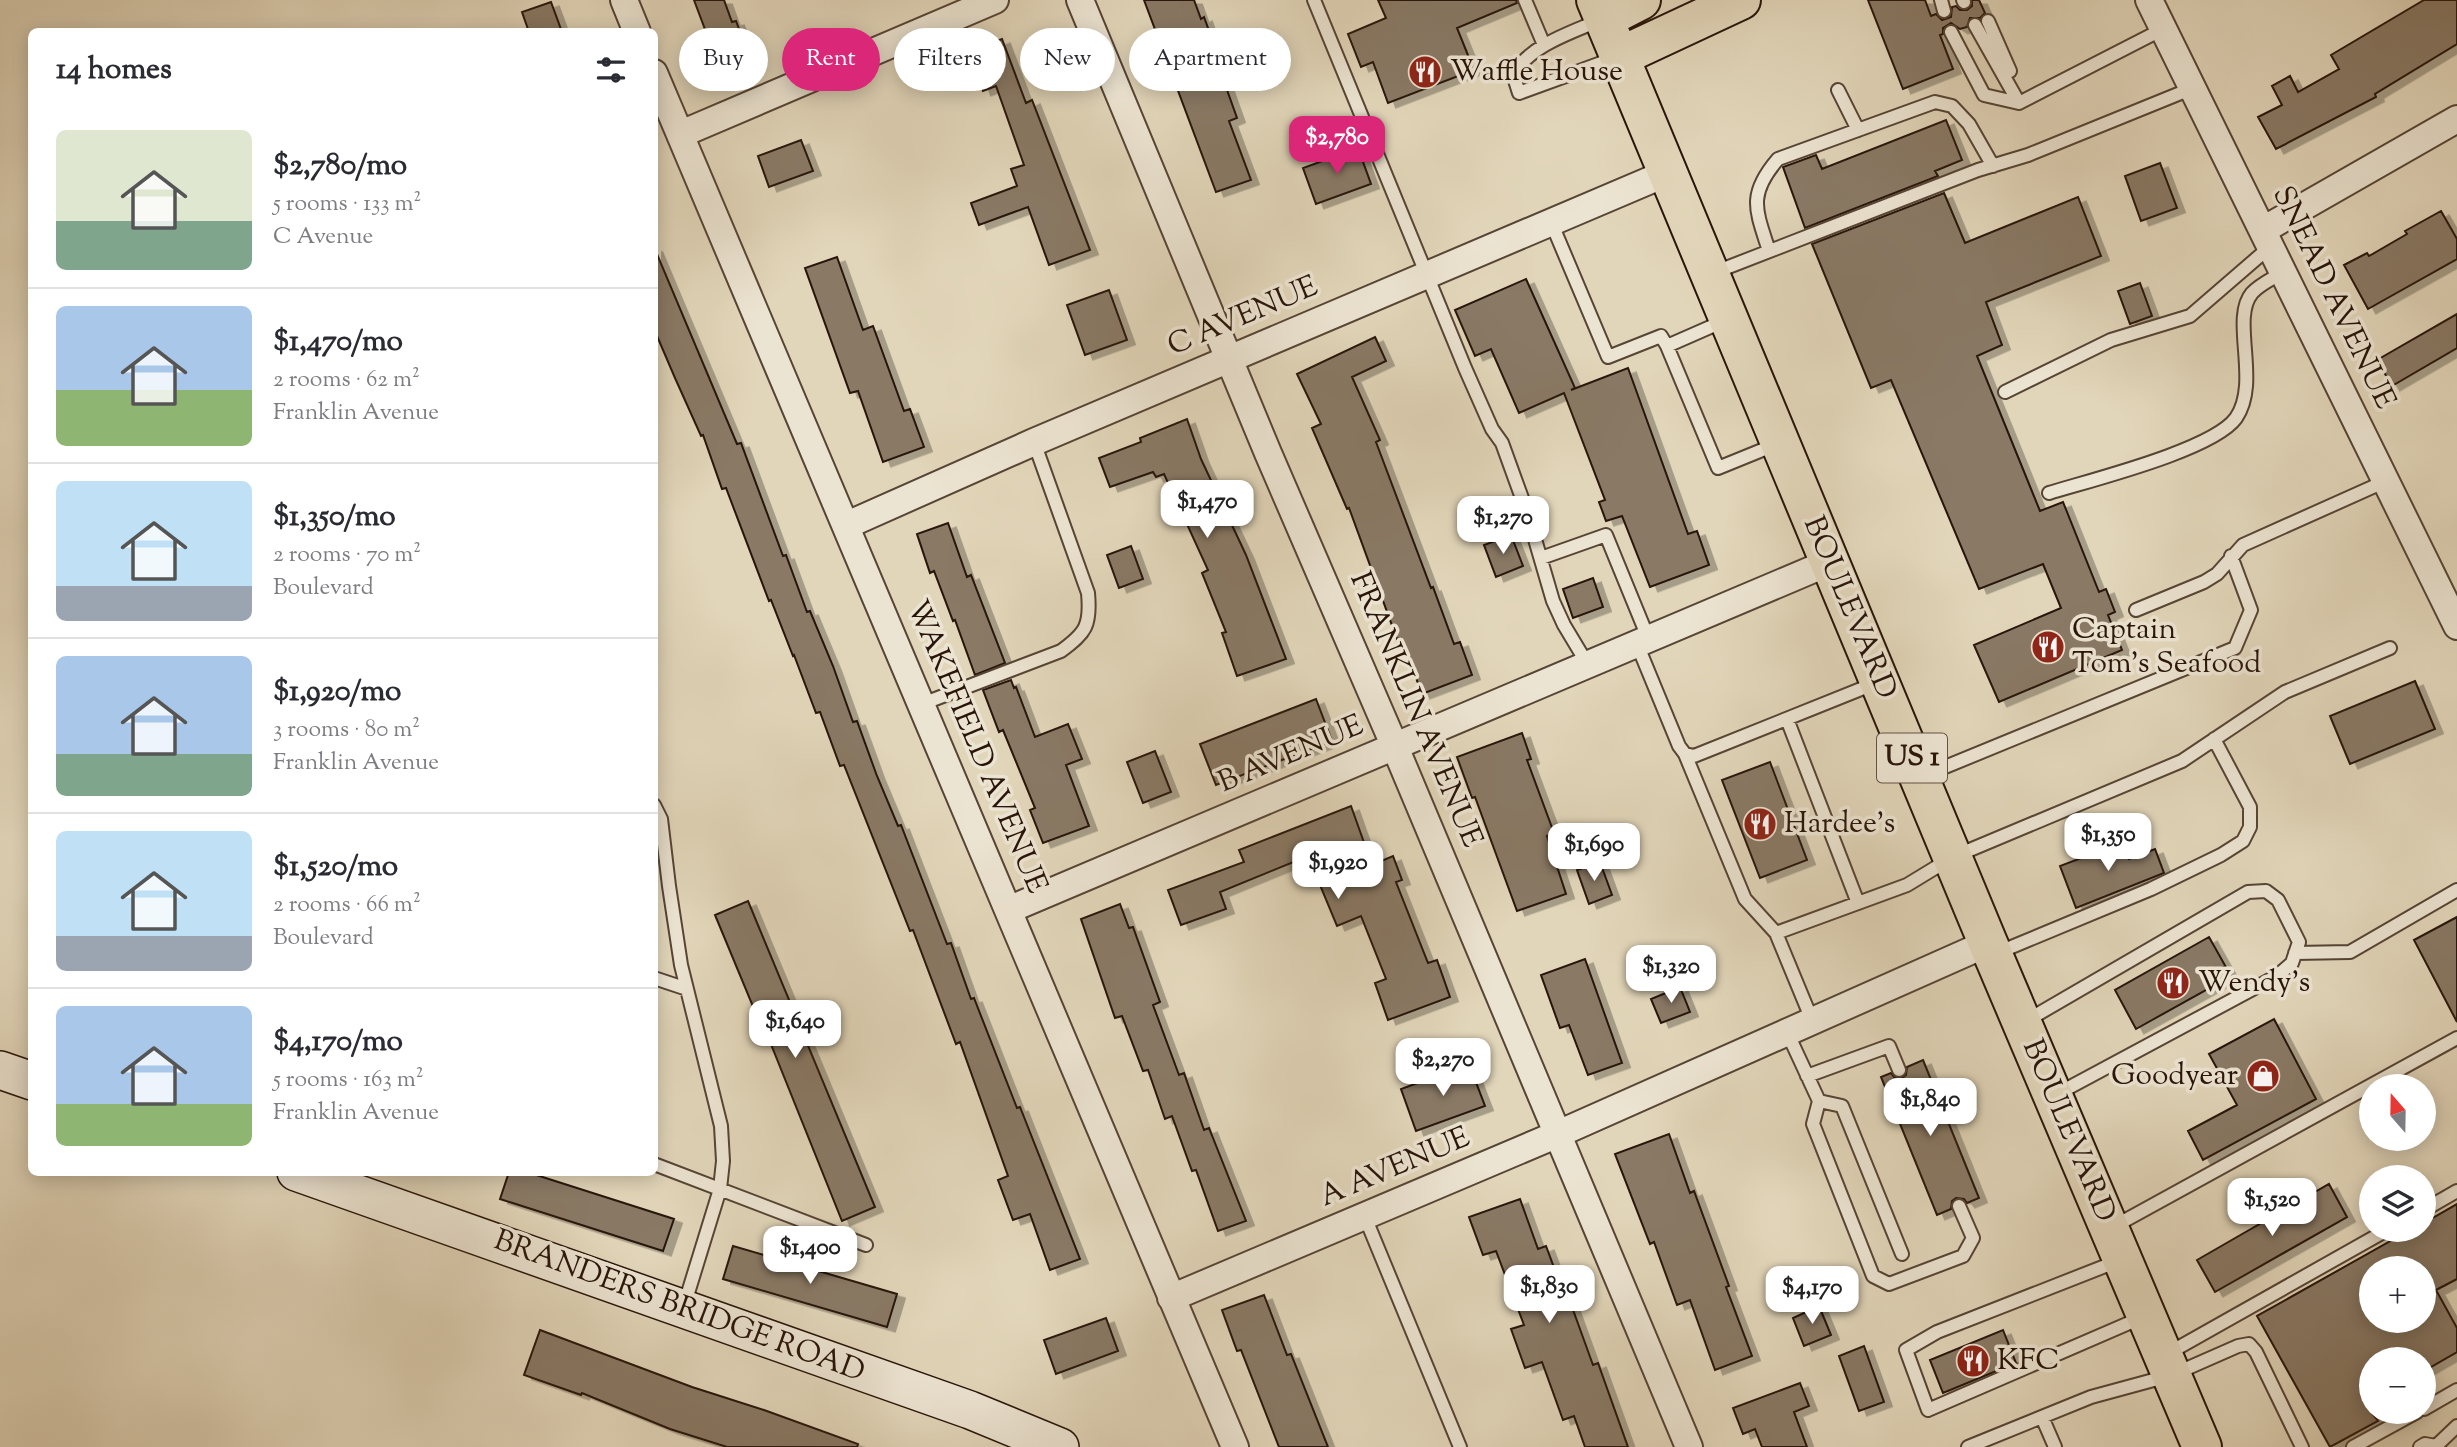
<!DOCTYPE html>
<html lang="en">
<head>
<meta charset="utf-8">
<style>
  :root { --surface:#fff; --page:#f7f7f7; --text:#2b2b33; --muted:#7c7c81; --line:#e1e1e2; --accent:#db2777 }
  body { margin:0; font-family:"Sorts Mill Goudy",serif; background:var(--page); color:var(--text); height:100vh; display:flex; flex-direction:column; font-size:26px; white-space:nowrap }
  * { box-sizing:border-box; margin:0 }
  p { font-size:23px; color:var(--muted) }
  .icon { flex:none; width:38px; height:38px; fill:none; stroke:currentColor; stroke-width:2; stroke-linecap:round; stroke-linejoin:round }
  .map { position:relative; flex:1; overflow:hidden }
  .sheet { position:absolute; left:28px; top:28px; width:630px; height:1148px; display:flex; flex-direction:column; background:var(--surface); border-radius:10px; box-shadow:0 4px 18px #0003 }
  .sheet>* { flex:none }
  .banner { position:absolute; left:679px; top:28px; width:665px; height:63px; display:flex; gap:14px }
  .needle { width:46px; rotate:340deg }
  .buttons { position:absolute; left:2359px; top:1074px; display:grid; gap:14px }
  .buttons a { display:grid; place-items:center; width:77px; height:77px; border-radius:50%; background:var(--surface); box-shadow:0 4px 18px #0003; font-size:35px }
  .price { position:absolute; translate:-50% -60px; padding:0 16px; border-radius:14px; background:#fff; color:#222; font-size:23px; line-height:46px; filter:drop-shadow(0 2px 4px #0008) }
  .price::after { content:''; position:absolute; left:50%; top:42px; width:21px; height:16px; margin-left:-10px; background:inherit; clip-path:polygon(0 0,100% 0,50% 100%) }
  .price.selected { background:var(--accent); color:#fff }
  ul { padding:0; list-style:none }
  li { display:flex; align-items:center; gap:21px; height:175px; padding:0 28px }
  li+li { border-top:2px solid var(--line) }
  li span { display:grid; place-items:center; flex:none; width:196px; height:140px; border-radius:10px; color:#555 }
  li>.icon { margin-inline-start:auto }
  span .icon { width:84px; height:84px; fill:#fffc; stroke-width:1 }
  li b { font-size:30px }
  h2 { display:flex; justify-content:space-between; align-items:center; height:84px; padding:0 28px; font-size:30px }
  .chip { padding:0 24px; border-radius:32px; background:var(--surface); box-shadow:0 4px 18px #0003; font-size:24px; line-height:63px }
  .chip.selected { background:var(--accent); color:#fff }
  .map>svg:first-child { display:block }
  .building { fill:#897965; stroke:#281409; stroke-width:2; fill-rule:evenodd; filter:url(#shadow) }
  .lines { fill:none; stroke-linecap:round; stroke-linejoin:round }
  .lane-casing { stroke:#564435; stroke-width:16 }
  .street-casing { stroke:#564435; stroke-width:30 }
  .secondary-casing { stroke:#281409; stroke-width:40 }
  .primary-casing { stroke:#281409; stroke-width:42 }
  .lane { stroke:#ece4d2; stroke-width:12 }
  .street { stroke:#ece4d2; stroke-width:26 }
  .secondary { stroke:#ece4d2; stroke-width:37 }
  .primary { stroke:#e2d6ba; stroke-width:38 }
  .labels { text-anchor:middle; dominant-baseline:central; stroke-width:7; stroke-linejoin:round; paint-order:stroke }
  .shield { fill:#ece4d2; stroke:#635245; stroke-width:2 }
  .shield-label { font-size:28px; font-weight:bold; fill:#281409 }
  .poi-label { font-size:30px; fill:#281409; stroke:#ece4d2; text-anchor:start }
  .street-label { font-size:30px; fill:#281409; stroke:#ece4d2 }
</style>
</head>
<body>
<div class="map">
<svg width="2457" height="1447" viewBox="0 0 2457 1447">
  <defs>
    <filter id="shadow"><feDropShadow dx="8" dy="4.5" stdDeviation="0" flood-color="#0004"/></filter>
  </defs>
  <rect width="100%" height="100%" fill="#e2d6ba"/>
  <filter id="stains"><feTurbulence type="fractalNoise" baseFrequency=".00286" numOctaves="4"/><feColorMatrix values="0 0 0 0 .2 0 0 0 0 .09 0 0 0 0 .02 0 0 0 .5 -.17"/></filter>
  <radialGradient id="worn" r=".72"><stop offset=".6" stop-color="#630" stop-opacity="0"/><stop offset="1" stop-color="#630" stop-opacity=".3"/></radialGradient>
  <!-- building -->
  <path class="building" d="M 694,0 L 724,0 L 732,22 L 736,21 L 751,61 L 721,72 Z
    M 1144,0 L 1194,0 L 1201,19 L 1204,17 L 1219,58 L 1216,59 L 1237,118 L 1229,121 L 1251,180 L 1216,192 Z
    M 1378,0 L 1516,0 L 1517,3 L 1457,28 L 1474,70 L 1388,103 L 1373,62 L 1361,67 L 1348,34 L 1386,18 Z
    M 1868,0 L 1925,0 L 1931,16 L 1936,14 L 1942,20 L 1951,17 L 1952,7 L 1956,6 L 1960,10 L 1967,10 L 1972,6 L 1972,0 L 1979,0 L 1985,13 L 1980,18 L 1970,18 L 1967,27 L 1960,29 L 1951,23 L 1943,28 L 1943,34 L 1940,35 L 1953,69 L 1903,89 Z
    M 2424,0 L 2457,0 L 2457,44 L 2375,94 L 2376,97 L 2276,149 L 2258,117 L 2282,105 L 2272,86 L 2290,76 L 2298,92 L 2339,69 L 2331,55 Z
    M 551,2 L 562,32 L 529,32 L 522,12 Z
    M 1002,39 L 1026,103 L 1032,100 L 1090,250 L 1049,265 L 1028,207 L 979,225 L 971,203 L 1017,186 L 1011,169 L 1024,165 L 996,86 L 983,91 L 969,51 Z
    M 1946,120 L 1962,160 L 1935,171 L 1938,176 L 1805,228 L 1783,167 L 1816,155 L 1822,169 Z
    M 801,140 L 813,171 L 769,187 L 758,156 Z
    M 1358,148 L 1371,184 L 1316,204 L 1303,168 Z
    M 2160,163 L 2177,208 L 2141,221 L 2125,176 Z
    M 1944,193 L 1965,243 L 2078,197 L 2101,256 L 1986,302 L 2002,345 L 1977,356 L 2040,511 L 2063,502 L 2099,592 L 2106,589 L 2115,612 L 2108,615 L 2122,650 L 1999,702 L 1974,645 L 2061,608 L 2043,564 L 1979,589 L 1891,380 L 1871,388 L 1812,244 Z
    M 2441,211 L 2457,239 L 2457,259 L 2368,309 L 2344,265 L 2367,253 L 2369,256 L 2407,234 L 2405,231 Z
    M 654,247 L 737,444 L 741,443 L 783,556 L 786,555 L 807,612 L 810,611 L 833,666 L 853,722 L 857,721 L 877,776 L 898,826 L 901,825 L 947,944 L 951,943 L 971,999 L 974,998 L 1017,1108 L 1020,1107 L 1080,1259 L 1050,1270 L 1030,1214 L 1013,1220 L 998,1180 L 1008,1176 L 960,1042 L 956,1044 L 913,930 L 910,931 L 844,765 L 840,766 L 820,712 L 816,713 L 794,655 L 793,656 L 771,600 L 769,601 L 726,488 L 722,489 L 703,435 L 701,436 L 675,378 L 654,329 Z
    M 837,257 L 863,330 L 873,326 L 904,411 L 910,409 L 924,447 L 883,462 L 858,391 L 850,393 L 805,268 Z
    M 1526,279 L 1575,388 L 1571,390 L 1628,368 L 1688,534 L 1697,531 L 1709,565 L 1650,587 L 1622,516 L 1606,521 L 1599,502 L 1605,500 L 1564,393 L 1519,413 L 1491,349 L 1475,356 L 1455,310 Z
    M 2140,283 L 2152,316 L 2130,324 L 2118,291 Z
    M 1109,290 L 1127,340 L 1085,355 L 1067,305 Z
    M 2457,314 L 2457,348 L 2392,386 L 2377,360 Z
    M 1375,337 L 1386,361 L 1352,377 L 1380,440 L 1376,442 L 1431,588 L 1433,587 L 1454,644 L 1460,642 L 1472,675 L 1422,694 L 1401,638 L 1397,639 L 1349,508 L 1347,509 L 1312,428 L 1321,424 L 1297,374 Z
    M 1187,419 L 1201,459 L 1246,555 L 1286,659 L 1237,676 L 1222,633 L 1226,632 L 1202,573 L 1208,570 L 1164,474 L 1156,477 L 1153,472 L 1110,487 L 1099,458 L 1141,442 L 1140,438 Z
    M 948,523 L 967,577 L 971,575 L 1005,663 L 975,675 L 955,620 L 953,621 L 934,571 L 930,573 L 917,534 Z
    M 1511,535 L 1523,566 L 1496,577 L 1484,545 Z
    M 1131,546 L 1143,579 L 1119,588 L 1107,555 Z
    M 1593,578 L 1603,607 L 1573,618 L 1563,589 Z
    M 1011,680 L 1014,688 L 1016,687 L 1035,737 L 1068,724 L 1082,759 L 1066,765 L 1089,826 L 1043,843 L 1030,810 L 1035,808 L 1003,730 L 999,732 L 983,690 Z
    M 2415,681 L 2435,729 L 2350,764 L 2330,716 Z
    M 1316,699 L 1332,741 L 1216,785 L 1200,744 Z
    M 1522,733 L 1531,759 L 1527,760 L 1554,833 L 1547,836 L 1566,894 L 1517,911 L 1475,797 L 1472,798 L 1457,757 Z
    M 1155,751 L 1171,792 L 1143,803 L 1127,762 Z
    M 1770,762 L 1807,860 L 1760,878 L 1722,780 Z
    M 1351,806 L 1372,865 L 1393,856 L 1402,880 L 1396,882 L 1428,963 L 1437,960 L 1450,997 L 1388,1020 L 1375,983 L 1386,979 L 1361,916 L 1337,926 L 1308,856 L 1220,892 L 1226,909 L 1181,925 L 1168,890 L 1244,862 L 1239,850 Z
    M 2123,842 L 2129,859 L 2155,849 L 2164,873 L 2076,908 L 2060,866 Z
    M 1600,862 L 1612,895 L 1589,904 L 1577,870 Z
    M 748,901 L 875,1207 L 842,1221 L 766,1032 L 764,1033 L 715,915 Z
    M 1120,904 L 1129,928 L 1133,927 L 1160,1002 L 1153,1005 L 1179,1075 L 1184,1073 L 1204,1130 L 1209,1128 L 1246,1221 L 1218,1231 L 1196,1170 L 1192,1171 L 1172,1116 L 1165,1119 L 1148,1070 L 1143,1071 L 1122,1016 L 1115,1018 L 1081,919 Z
    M 2457,917 L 2457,1022 L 2414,940 Z
    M 2209,937 L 2231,976 L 2136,1029 L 2115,990 Z
    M 1585,959 L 1622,1063 L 1588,1075 L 1569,1025 L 1560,1028 L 1541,975 Z
    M 1680,987 L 1690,1012 L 1661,1023 L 1651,999 Z
    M 2274,1019 L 2316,1099 L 2203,1160 L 2188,1131 L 2237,1105 L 2209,1054 Z
    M 1923,1060 L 1979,1198 L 1967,1203 L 1964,1199 L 1956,1198 L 1952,1201 L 1951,1209 L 1937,1215 L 1881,1077 L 1891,1073 L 1894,1077 L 1902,1078 L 1906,1075 L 1907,1067 Z
    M 1469,1064 L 1485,1106 L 1416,1131 L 1401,1089 Z
    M 1669,1134 L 1690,1193 L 1694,1191 L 1729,1286 L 1726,1287 L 1752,1356 L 1715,1370 L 1690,1300 L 1677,1305 L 1654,1242 L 1650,1244 L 1615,1154 Z
    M 509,1172 L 527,1172 L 674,1219 L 663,1251 L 500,1199 Z
    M 2329,1184 L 2347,1217 L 2215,1292 L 2197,1260 Z
    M 1520,1199 L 1538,1249 L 1546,1246 L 1569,1308 L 1572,1307 L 1593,1365 L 1598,1363 L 1628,1447 L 1585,1447 L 1574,1416 L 1563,1420 L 1542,1362 L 1525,1368 L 1511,1329 L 1524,1325 L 1496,1251 L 1483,1255 L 1469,1217 Z
    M 2457,1204 L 2457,1279 L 2436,1290 L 2457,1328 L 2457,1352 L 2424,1371 L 2424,1360 L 2371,1360 L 2371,1412 L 2378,1421 L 2330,1447 L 2257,1316 L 2410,1230 L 2424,1230 L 2424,1223 ZM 2371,1269 L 2424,1269 L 2424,1321 L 2371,1321 Z
    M 733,1246 L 897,1294 L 887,1327 L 723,1279 Z
    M 1264,1295 L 1287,1355 L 1291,1354 L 1328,1447 L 1279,1447 L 1241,1350 L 1237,1351 L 1222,1310 Z
    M 1819,1306 L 1831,1335 L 1804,1346 L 1793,1318 Z
    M 1106,1318 L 1118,1351 L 1056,1374 L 1044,1340 Z
    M 540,1330 L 692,1387 L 764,1410 L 858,1444 L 857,1447 L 727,1447 L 670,1429 L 582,1393 L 581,1395 L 524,1375 Z
    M 2003,1330 L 2016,1363 L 1943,1393 L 1930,1360 Z
    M 1864,1346 L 1884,1402 L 1859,1411 L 1839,1356 Z
    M 1800,1383 L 1809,1406 L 1794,1412 L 1807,1447 L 1762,1447 L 1755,1429 L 1743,1434 L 1733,1408 Z"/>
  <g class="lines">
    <defs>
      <path id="lane" d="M 1314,0 L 1465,368 L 1492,429 L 1502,443 L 1527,512 L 1553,601 L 1564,625 L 1588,665
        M 1525,0 L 1544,45
        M 1941,0 L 1944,11
        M 1963,0 L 1964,2
        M 1600,20 C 1568,34 1533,44 1513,74 L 1519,93 L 1615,58
        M 1988,21 L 2010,71
        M 1975,25 L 2019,103
        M 1951,32 L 1984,95 L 2019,103 L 2163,29
        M 1838,90 L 1858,130
        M 1551,222 L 1608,357 L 1661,336 L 1667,346
        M 1769,251 C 1756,210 1747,195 1778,159 L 1935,102 L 1952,106 L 1969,124 L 1993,166
        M 1713,273 L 1978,170 L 2028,155 L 2193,88
        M 1724,321 L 1667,346 L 1718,468 L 1777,444
        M 2005,392 L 2111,340 L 2190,316 L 2271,246
        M 2049,493 C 2091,480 2213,450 2236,418 C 2261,382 2230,319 2252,293 C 2260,284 2274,278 2283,272
        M 1541,558 L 1606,535 L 1649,640
        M 2136,610 L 2204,582 L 2217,574 L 2243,545 L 2386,481
        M 1637,644 L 1679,746 L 1685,754 L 1694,756 L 1876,683
        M 922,704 L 1061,651 C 1086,633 1091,625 1088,593 L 1034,442
        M 1787,719 L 1858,903
        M 1685,754 L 1745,899 L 1776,933 L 1812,1020
        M 1923,776 L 2235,648 L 2251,610 L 2231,556
        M 654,805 L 661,819 L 669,886 L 681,965 L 721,1126 L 723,1161 L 720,1189 L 684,1306
        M 1776,933 L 1907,885 L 1953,857 L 2182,761 L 2285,692 L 2390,648
        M 1997,953 L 2151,889 L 2221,855 L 2243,841 L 2250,827 L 2250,807 L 2214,739
        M 2295,953 L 2350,952 L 2457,890
        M 654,978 L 687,989
        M 2026,1021 L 2248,892 L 2266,891 L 2278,900 L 2299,942 L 2292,963 L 2277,976 L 2057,1094
        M 1787,1032 L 1819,1101 L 1813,1124 L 1873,1276 L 1889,1284 L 1963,1256 L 1973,1238 L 1959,1206
        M 1807,1076 L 1889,1046 L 1899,1070
        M 1819,1101 L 1842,1106 L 1902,1254
        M 654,1164 L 866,1245
        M 2424,1210 L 2457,1191
        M 1365,1217 L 1460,1447
        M 2113,1227 L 2457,1038
        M 2118,1261 L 1937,1332 L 1906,1350 L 1928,1410 L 2143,1317
        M 2167,1354 L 2387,1230
        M 2424,1409 L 2457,1390
        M 2042,1417 L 2055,1447
        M 2436,1446 L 2457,1426
        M 1968,1447 L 2091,1397 L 2172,1375 L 2238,1346 L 2249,1344 L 2256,1352 L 2302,1447
        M 2353,1447 L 2417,1412
        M 2420,1447 L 2425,1444 L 2436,1446"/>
      <path id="street" d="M 624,0 L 637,32
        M 1080,0 L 1268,453 L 1395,747 L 1689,1447
        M 2149,0 L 2457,626
        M 654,73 L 1235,1447
        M 681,134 L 995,0
        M 2263,230 L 2457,119
        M 847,525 L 1034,442 L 1667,173
        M 1008,910 L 1830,562
        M 1171,1298 L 1558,1134 L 1988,943"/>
      <path id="secondary" d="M 0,1070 L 32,1081
        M 296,1172 L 970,1410 L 1060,1447"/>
      <path id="primary" d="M 1596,0 L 1988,943 L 2202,1447
        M 1604,19 L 1641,0
        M 1621,56 L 1741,0"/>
    </defs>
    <!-- lane casing -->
    <use href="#lane" class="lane-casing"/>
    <!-- street casing -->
    <use href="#street" class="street-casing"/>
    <!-- secondary casing -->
    <use href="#secondary" class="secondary-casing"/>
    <!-- primary casing -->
    <use href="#primary" class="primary-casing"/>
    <!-- lane -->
    <use href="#lane" class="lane"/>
    <!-- street -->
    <use href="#street" class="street"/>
    <!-- secondary -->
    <use href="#secondary" class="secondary"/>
    <!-- primary -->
    <use href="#primary" class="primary"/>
  </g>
  <!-- icons -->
  <defs>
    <symbol id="restaurant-disc" viewBox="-11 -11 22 22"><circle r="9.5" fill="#8f2418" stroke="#ece4d2"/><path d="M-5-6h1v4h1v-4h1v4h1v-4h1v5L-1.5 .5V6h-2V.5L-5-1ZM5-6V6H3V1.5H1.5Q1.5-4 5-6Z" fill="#fff"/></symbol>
    <symbol id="shop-disc" viewBox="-11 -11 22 22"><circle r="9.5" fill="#8f2418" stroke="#ece4d2"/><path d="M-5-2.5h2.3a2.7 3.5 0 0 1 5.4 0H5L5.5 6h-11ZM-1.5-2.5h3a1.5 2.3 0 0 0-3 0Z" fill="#fff"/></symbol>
  </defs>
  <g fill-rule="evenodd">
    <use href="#restaurant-disc" x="1406" y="53" width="38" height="38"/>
    <use href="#restaurant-disc" x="2029" y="628" width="38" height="38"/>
    <use href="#restaurant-disc" x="1741" y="805" width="38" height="38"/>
    <use href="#restaurant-disc" x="2154" y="964" width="38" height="38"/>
    <use href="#shop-disc" x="2244" y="1057" width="38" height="38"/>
    <use href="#restaurant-disc" x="1954" y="1342" width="38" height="38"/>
  </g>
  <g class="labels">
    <!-- shield labels -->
    <rect class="shield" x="1877" y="733.5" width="70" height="49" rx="5"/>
    <g class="shield-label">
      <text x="1912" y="758">US 1</text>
    </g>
    <!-- poi labels -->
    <g class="poi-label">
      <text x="1450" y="72">Waffle House</text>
      <text x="2072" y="630">Captain<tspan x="2072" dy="34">Tom's Seafood</tspan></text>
      <text x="1784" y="824">Hardee's</text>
      <text x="2198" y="983">Wendy's</text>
      <text x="2238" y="1076" text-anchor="end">Goodyear</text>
      <text x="1997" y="1361">KFC</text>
    </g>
    <!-- street labels -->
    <g class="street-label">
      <text transform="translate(2333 298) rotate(64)">SNEAD AVENUE</text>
      <text transform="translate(1243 317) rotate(-23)">C AVENUE</text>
      <text transform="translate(1849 608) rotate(67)">BOULEVARD</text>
      <text transform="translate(1415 710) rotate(67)">FRANKLIN AVENUE</text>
      <text transform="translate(976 747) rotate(67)">WAKEFIELD AVENUE</text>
      <text transform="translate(1291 755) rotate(-23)">B AVENUE</text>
      <text transform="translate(2068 1131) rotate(67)">BOULEVARD</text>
      <text transform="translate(1395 1168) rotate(-23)">A AVENUE</text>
      <text transform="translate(679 1307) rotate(20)">BRANDERS BRIDGE ROAD</text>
    </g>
  </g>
  <rect width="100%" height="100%" filter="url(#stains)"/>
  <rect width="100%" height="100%" fill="url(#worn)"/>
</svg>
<div class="buttons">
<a><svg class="needle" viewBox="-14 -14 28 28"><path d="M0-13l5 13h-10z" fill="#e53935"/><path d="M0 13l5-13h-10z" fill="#7c7c81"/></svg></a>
<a><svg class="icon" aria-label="layers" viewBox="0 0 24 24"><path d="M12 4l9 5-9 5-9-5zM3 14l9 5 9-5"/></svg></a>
<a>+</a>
<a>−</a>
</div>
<b class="price selected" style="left:1337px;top:176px">$2,780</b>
<b class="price" style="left:1207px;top:540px">$1,470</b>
<b class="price" style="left:1503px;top:556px">$1,270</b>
<b class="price" style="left:2108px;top:873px">$1,350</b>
<b class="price" style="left:1594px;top:883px">$1,690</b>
<b class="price" style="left:1338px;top:901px">$1,920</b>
<b class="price" style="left:1671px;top:1005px">$1,320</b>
<b class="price" style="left:795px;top:1060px">$1,640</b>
<b class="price" style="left:1443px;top:1098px">$2,270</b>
<b class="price" style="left:1930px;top:1138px">$1,840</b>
<b class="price" style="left:2272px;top:1238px">$1,520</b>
<b class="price" style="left:810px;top:1286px">$1,400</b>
<b class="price" style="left:1549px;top:1325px">$1,830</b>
<b class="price" style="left:1812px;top:1326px">$4,170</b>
<div class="banner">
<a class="chip">Buy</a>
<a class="chip selected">Rent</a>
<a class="chip">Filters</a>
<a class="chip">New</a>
<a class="chip">Apartment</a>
</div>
<section class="sheet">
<h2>14 homes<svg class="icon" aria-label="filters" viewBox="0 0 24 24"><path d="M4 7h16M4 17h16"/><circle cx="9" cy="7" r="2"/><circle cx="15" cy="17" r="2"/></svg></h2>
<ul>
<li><span style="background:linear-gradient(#dfe7d0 65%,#7fa58c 0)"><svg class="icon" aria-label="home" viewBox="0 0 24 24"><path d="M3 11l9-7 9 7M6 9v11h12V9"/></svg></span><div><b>$2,780/mo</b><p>5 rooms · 133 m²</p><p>C Avenue</p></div></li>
<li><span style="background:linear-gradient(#a9c7e8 60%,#8fb573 0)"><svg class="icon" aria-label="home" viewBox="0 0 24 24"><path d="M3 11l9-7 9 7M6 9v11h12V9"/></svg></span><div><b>$1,470/mo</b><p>2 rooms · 62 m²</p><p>Franklin Avenue</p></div></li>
<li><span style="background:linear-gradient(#bfe0f5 75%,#9aa5b1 0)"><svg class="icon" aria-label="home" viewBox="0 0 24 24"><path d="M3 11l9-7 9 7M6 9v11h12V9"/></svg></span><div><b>$1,350/mo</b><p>2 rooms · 70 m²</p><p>Boulevard</p></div></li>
<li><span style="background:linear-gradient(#a9c7e8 70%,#7fa58c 0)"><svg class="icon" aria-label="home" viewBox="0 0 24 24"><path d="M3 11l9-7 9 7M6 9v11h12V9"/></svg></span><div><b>$1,920/mo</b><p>3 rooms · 80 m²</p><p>Franklin Avenue</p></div></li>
<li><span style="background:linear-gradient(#bfe0f5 75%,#9aa5b1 0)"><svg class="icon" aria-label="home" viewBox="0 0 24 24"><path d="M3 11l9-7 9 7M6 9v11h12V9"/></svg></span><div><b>$1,520/mo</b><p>2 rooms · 66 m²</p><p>Boulevard</p></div></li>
<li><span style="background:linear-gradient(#a9c7e8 70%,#8fb573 0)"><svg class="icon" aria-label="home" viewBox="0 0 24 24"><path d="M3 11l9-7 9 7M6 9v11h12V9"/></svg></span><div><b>$4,170/mo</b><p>5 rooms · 163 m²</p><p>Franklin Avenue</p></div></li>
</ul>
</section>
</div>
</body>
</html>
